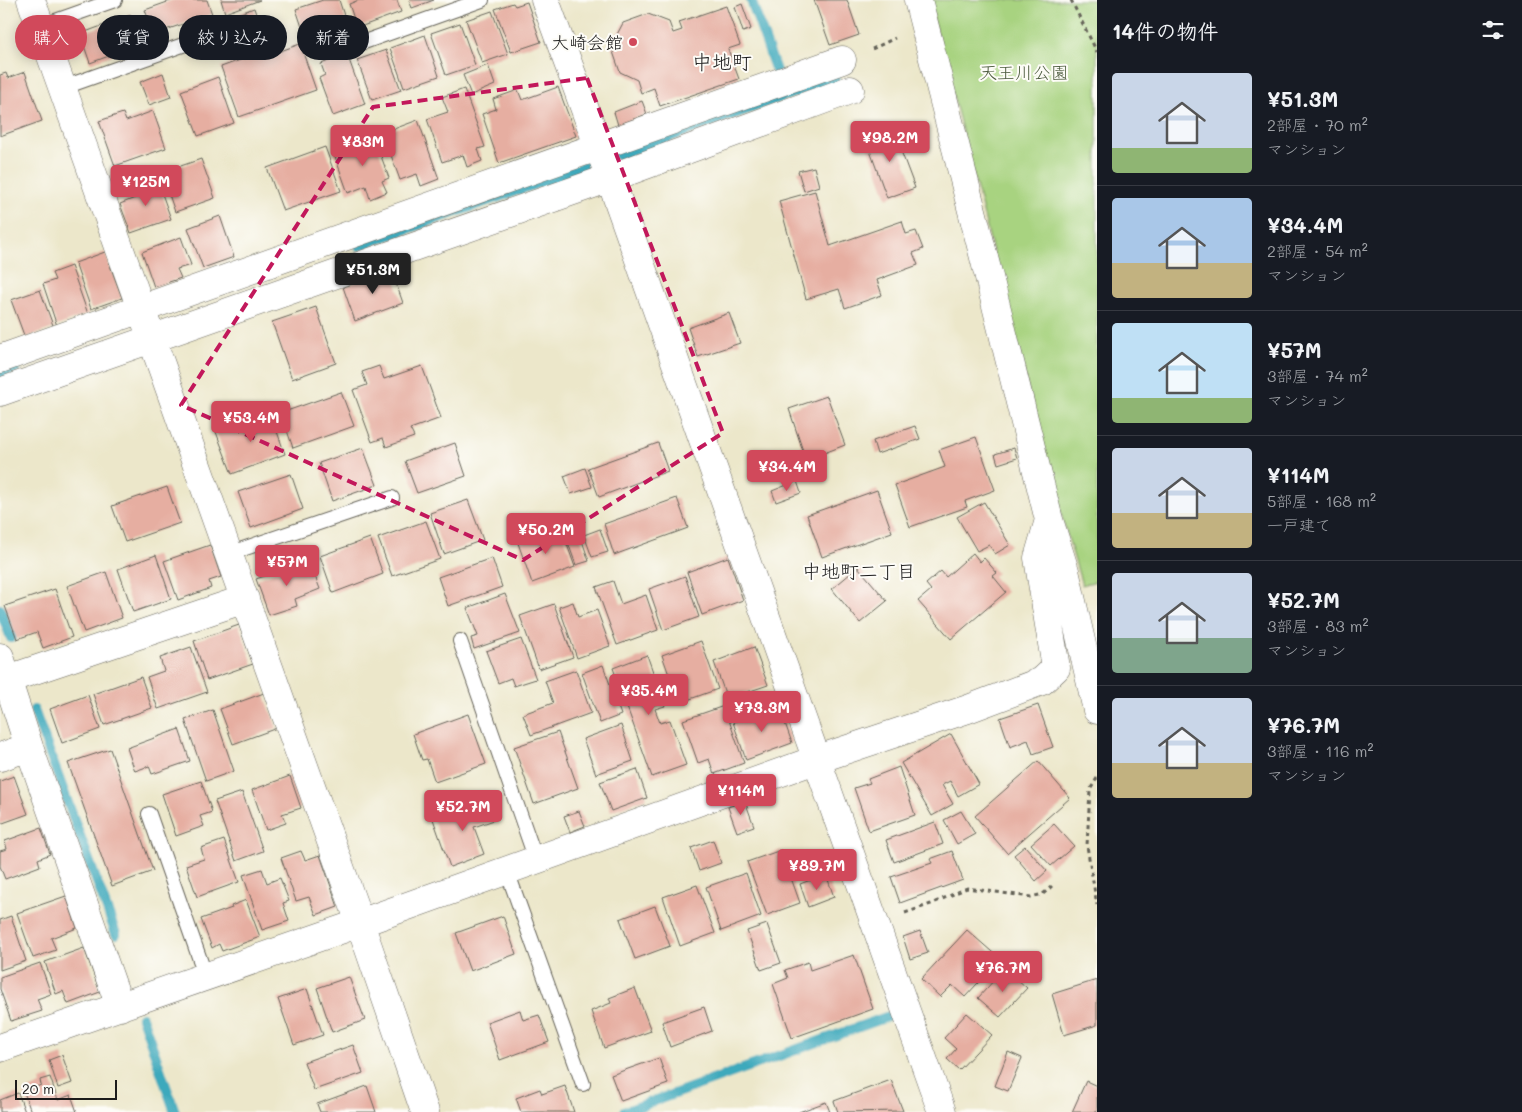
<!DOCTYPE html>
<html lang="ja">
<head>
<meta charset="utf-8">
<style>
  :root { --surface:#171b24; --page:#20242c; --text:#f1f3f6; --muted:#9ea1a6; --line:#363941; --accent:#d1495b }
  body { margin:0; font-family:Mali,"Klee One",sans-serif; background:var(--page); color:var(--text); height:100vh; display:flex; flex-direction:column; font-size:19px; white-space:nowrap }
  * { box-sizing:border-box; margin:0 }
  p { font-size:16px; color:var(--muted) }
  .icon { flex:none; width:28px; height:28px; fill:none; stroke:currentColor; stroke-width:2; stroke-linecap:round; stroke-linejoin:round }
  .map { position:relative; flex:1; overflow:hidden }
  .drawer { display:flex; flex-direction:column; background:var(--surface); width:425px }
  .drawer>* { flex:none }
  .hud { position:absolute; left:15px; top:15px; width:475px; height:45px; display:flex; gap:10px }
  .scale { position:absolute; left:15px; bottom:12px; width:102px; box-sizing:border-box; padding-left:5px; border:2px solid #1c1c1c; border-top:0; font-size:14px; line-height:18px; white-space:nowrap; color:#1c1c1c; -webkit-text-stroke:4px #fdfcf7; paint-order:stroke }
  .price { position:absolute; translate:-50% -42px; padding:0 11px; border-radius:5px; background:var(--accent); color:#fff; font-size:16px; line-height:32px; filter:drop-shadow(0 1px 2px #0008) }
  .price::after { content:''; position:absolute; left:50%; top:30px; width:15px; height:11px; margin-left:-8px; background:inherit; clip-path:polygon(0 0,100% 0,50% 100%) }
  .price.current { background:#222; color:#fff }
  ul { padding:0; list-style:none }
  li { display:flex; align-items:center; gap:15px; height:125px; padding:0 15px }
  li+li { border-top:1px solid var(--line) }
  li span { display:grid; place-items:center; flex:none; width:140px; height:100px; border-radius:5px; color:#555 }
  li>.icon { margin-inline-start:auto }
  span .icon { width:60px; height:60px; fill:#fffc; stroke-width:1 }
  li b { font-size:21px }
  h2 { display:flex; justify-content:space-between; align-items:center; height:60px; padding:0 15px; font-size:21px }
  .chip { padding:0 18px; border-radius:22px; background:var(--surface); box-shadow:0 2px 12px #0003; font-size:18px; line-height:45px }
  .chip.current { background:var(--accent); color:#fff }
  main { display:flex; flex:1; min-height:0 }
  .map>svg:first-child { display:block }
  .green { fill:#a8d380; stroke:#62784e }
  .lines { fill:none; stroke-linecap:round; stroke-linejoin:round }
  .stream { stroke:#3ca9bc; stroke-width:10 }
  .building { fill:#e6aea1 }
  .service-casing { stroke:#656359; stroke-width:16 }
  .minor-casing { stroke:#656359; stroke-width:29 }
  .path { stroke:#656359; stroke-width:3; stroke-dasharray:4 4; stroke-linecap:butt }
  .service { stroke:#fff; stroke-width:14 }
  .minor { stroke:#fff; stroke-width:28 }
  .marked { fill:none; stroke:#c2185b; stroke-width:4; stroke-dasharray:10 6; stroke-linejoin:round }
  .poi-dot { fill:#d1495b; stroke:#fdfcf7; stroke-width:2 }
  .labels { text-anchor:middle; dominant-baseline:central; stroke-width:4; stroke-linejoin:round; paint-order:stroke }
  .poi-label { font-size:18px; fill:#1c1c1c; stroke:#fdfcf7; text-anchor:end }
  .park-label { font-size:18px; fill:#4d5c3f; stroke:#fdfcf7 }
  .neighbourhood-label { font-size:19px; fill:#1c1c1c; stroke:#fdfcf7 }
  .quarter-label { font-size:20px; fill:#1c1c1c; stroke:#fdfcf7 }
</style>
</head>
<body>
<main>
<div class="map">
<svg width="1097" height="1112" viewBox="0 0 1097 1112">
  <rect width="100%" height="100%" fill="#fdfcf7"/>
  <filter id="ink" filterUnits="userSpaceOnUse"><feTurbulence type="fractalNoise" baseFrequency=".02" numOctaves="2"/><feDisplacementMap in="SourceGraphic" scale="10" xChannelSelector="R" yChannelSelector="G"/><feConvolveMatrix kernelMatrix="1 2 1 2 8 2 1 2 1" color-interpolation-filters="sRGB"/></filter>
  <filter id="wash" filterUnits="userSpaceOnUse"><feTurbulence type="fractalNoise" baseFrequency=".0096" numOctaves="4" result="noise"/><feDisplacementMap in="SourceGraphic" scale="20" xChannelSelector="R" yChannelSelector="G"/><feGaussianBlur stdDeviation="1.12" result="paint"/><feColorMatrix in="noise" values="0 0 0 0 0 0 0 0 0 0 0 0 0 0 0 0 0 1.4 0 .05"/><feComposite in="paint" operator="in"/></filter>
  <g filter="url(#wash)">
    <rect width="100%" height="100%" fill="#ece7ca"/>
    <!-- green -->
    <path class="green" d="M 929,0 L 1097,0 L 1097,581 L 1082,585 L 1052,483 Z"/>
    <g class="lines">
      <!-- stream -->
      <path class="stream" d="M 751,0 L 776,71
        M 619,155 L 835,78
        M 359,246 L 590,165
        M 0,374 L 16,368
        M 0,609 L 11,638
        M 34,710 L 116,934
        M 142,1017 L 175,1112
        M 624,1112 L 892,1015"/>
    </g>
    <g id="blocks">
      <!-- building -->
      <path class="building" d="M 173,0 L 207,0 L 212,14 L 154,34 L 145,10 Z
        M 221,0 L 260,0 L 225,13 Z
        M 323,0 L 339,0 L 349,31 L 318,41 L 314,32 L 305,36 L 296,9 Z
        M 359,0 L 397,0 L 401,12 L 357,28 L 349,4 Z
        M 409,0 L 434,0 L 412,8 Z
        M 814,0 L 847,0 L 859,35 L 830,45 Z
        M 527,2 L 541,42 L 511,52 L 495,9 L 513,3 L 515,6 Z
        M 742,4 L 751,29 L 743,32 L 735,7 Z
        M 726,6 L 740,45 L 728,49 L 739,79 L 660,106 L 654,88 L 641,93 L 637,80 L 620,72 L 611,46 L 623,23 L 648,14 L 669,22 L 673,33 L 682,30 L 679,22 Z
        M 254,8 L 262,32 L 218,48 L 210,24 Z
        M 492,11 L 508,54 L 482,63 L 466,20 Z
        M 131,15 L 141,44 L 90,63 L 80,34 Z
        M 460,23 L 475,65 L 446,75 L 431,33 Z
        M 425,35 L 439,76 L 404,88 L 390,48 Z
        M 300,44 L 316,90 L 239,117 L 221,67 L 262,52 L 264,57 Z
        M 386,50 L 401,90 L 372,100 L 357,60 Z
        M 347,54 L 365,104 L 333,116 L 319,78 L 325,75 L 321,64 Z
        M 488,65 L 495,85 L 471,95 L 463,75 Z
        M 25,72 L 42,121 L 0,136 L 0,75 L 6,73 L 8,78 Z
        M 163,73 L 171,97 L 149,105 L 140,82 Z
        M 218,77 L 234,123 L 198,136 L 181,91 Z
        M 558,87 L 576,136 L 499,163 L 482,114 L 496,109 L 493,99 L 518,90 L 522,100 Z
        M 464,89 L 485,147 L 478,149 L 482,161 L 467,167 L 463,155 L 442,162 L 427,119 L 448,112 L 442,97 Z
        M 642,101 L 647,114 L 618,125 L 614,112 Z
        M 153,111 L 166,148 L 115,166 L 99,121 L 123,113 L 126,121 Z
        M 418,120 L 439,179 L 421,186 L 417,174 L 400,180 L 383,133 Z
        M 892,127 L 915,188 L 887,198 L 865,137 Z
        M 374,137 L 389,178 L 382,181 L 387,192 L 370,199 L 366,186 L 348,193 L 333,151 Z
        M 325,147 L 341,191 L 283,211 L 267,168 Z
        M 201,159 L 215,198 L 175,212 L 165,183 L 176,179 L 172,169 Z
        M 814,167 L 819,186 L 804,191 L 798,171 Z
        M 156,177 L 171,219 L 131,233 L 120,204 L 140,196 L 136,185 Z
        M 815,191 L 830,246 L 902,221 L 906,234 L 916,231 L 923,249 L 913,253 L 918,265 L 877,280 L 882,295 L 845,308 L 839,289 L 806,299 L 779,201 Z
        M 220,216 L 234,257 L 203,268 L 188,228 Z
        M 181,237 L 191,265 L 177,269 L 181,278 L 154,287 L 142,252 Z
        M 105,252 L 122,298 L 91,309 L 75,263 Z
        M 71,266 L 88,314 L 57,326 L 43,284 L 55,280 L 52,273 Z
        M 391,269 L 403,303 L 355,321 L 343,287 Z
        M 40,290 L 54,328 L 25,338 L 11,300 Z
        M 316,307 L 336,363 L 292,379 L 272,322 Z
        M 729,313 L 740,343 L 698,357 L 688,328 Z
        M 379,366 L 384,379 L 422,366 L 441,418 L 410,429 L 414,437 L 386,447 L 383,438 L 372,442 L 353,390 L 367,385 L 362,372 Z
        M 341,392 L 354,426 L 293,448 L 281,413 Z
        M 827,396 L 845,445 L 806,460 L 789,409 Z
        M 270,412 L 285,454 L 232,474 L 216,432 Z
        M 915,426 L 920,439 L 877,454 L 873,441 Z
        M 976,437 L 995,490 L 965,501 L 967,507 L 910,527 L 895,485 L 945,467 L 939,450 Z
        M 455,443 L 466,476 L 417,493 L 405,461 Z
        M 658,443 L 668,471 L 599,497 L 588,468 Z
        M 363,448 L 377,485 L 332,501 L 319,463 Z
        M 1014,448 L 1017,458 L 998,464 L 995,454 Z
        M 585,468 L 592,487 L 571,494 L 564,476 Z
        M 291,474 L 303,509 L 251,528 L 238,492 Z
        M 797,481 L 801,493 L 776,502 L 772,491 Z
        M 167,487 L 180,523 L 125,542 L 112,506 Z
        M 877,490 L 892,532 L 822,557 L 807,515 Z
        M 677,498 L 688,528 L 614,555 L 604,524 Z
        M 468,500 L 483,540 L 444,554 L 430,513 Z
        M 984,502 L 1010,545 L 995,554 L 989,545 L 977,551 L 957,517 Z
        M 426,521 L 440,559 L 392,576 L 378,538 Z
        M 561,528 L 575,567 L 532,583 L 518,543 Z
        M 600,529 L 608,552 L 592,557 L 584,535 Z
        M 579,532 L 589,561 L 576,565 L 566,537 Z
        M 370,538 L 383,574 L 333,593 L 320,556 Z
        M 210,545 L 221,577 L 209,581 L 211,588 L 178,600 L 164,561 Z
        M 973,553 L 980,562 L 984,558 L 997,573 L 993,576 L 1006,592 L 951,639 L 918,601 L 931,590 L 926,584 L 941,571 L 946,577 Z
        M 156,555 L 171,599 L 133,612 L 118,569 Z
        M 728,557 L 743,600 L 702,615 L 687,572 Z
        M 492,558 L 502,587 L 448,606 L 438,577 Z
        M 309,560 L 320,589 L 295,599 L 297,606 L 269,615 L 256,579 Z
        M 858,567 L 887,601 L 860,623 L 832,589 Z
        M 106,572 L 122,618 L 84,632 L 67,586 Z
        M 685,576 L 699,617 L 663,630 L 649,589 Z
        M 613,581 L 621,604 L 646,595 L 658,630 L 617,645 L 596,587 Z
        M 55,589 L 72,637 L 43,648 L 37,632 L 17,639 L 5,606 Z
        M 505,594 L 520,633 L 474,649 L 471,638 L 478,636 L 467,608 Z
        M 573,602 L 578,617 L 597,610 L 610,646 L 577,658 L 559,607 Z
        M 554,604 L 573,657 L 539,669 L 520,616 Z
        M 239,625 L 253,664 L 207,680 L 194,641 Z
        M 521,639 L 536,679 L 514,686 L 511,678 L 498,683 L 486,651 Z
        M 701,641 L 718,689 L 679,703 L 662,655 Z
        M 191,647 L 207,692 L 158,709 L 147,677 L 164,671 L 160,658 Z
        M 754,647 L 768,685 L 727,699 L 714,662 Z
        M 647,655 L 665,706 L 655,709 L 660,723 L 670,720 L 686,765 L 652,777 L 613,668 Z
        M 603,665 L 621,715 L 600,723 L 582,673 Z
        M 576,670 L 591,713 L 531,735 L 523,714 L 553,703 L 545,681 Z
        M 141,677 L 152,708 L 104,725 L 93,694 Z
        M 264,693 L 277,728 L 233,744 L 220,709 Z
        M 88,695 L 100,729 L 62,743 L 50,709 Z
        M 1038,705 L 1053,747 L 1033,754 L 1028,740 L 1010,747 L 1000,718 Z
        M 724,706 L 744,763 L 714,774 L 709,759 L 698,763 L 683,720 Z
        M 779,706 L 792,743 L 746,760 L 733,722 Z
        M 213,710 L 234,771 L 206,781 L 185,720 Z
        M 468,714 L 486,764 L 435,782 L 427,759 L 422,760 L 413,734 Z
        M 621,725 L 633,761 L 596,774 L 583,739 Z
        M 179,729 L 190,761 L 152,774 L 149,766 L 135,771 L 127,748 Z
        M 558,732 L 578,788 L 534,804 L 514,747 Z
        M 951,734 L 979,784 L 958,796 L 950,781 L 942,785 L 953,804 L 932,816 L 901,763 Z
        M 110,749 L 153,871 L 112,886 L 68,763 Z
        M 1038,761 L 1070,798 L 1007,853 L 975,816 Z
        M 899,767 L 915,815 L 869,831 L 854,788 L 870,783 L 868,779 Z
        M 637,769 L 647,798 L 611,811 L 600,782 Z
        M 14,776 L 28,814 L 0,824 L 0,781 Z
        M 290,776 L 301,808 L 282,814 L 286,823 L 266,830 L 252,790 Z
        M 201,781 L 212,812 L 200,816 L 204,826 L 176,836 L 162,794 Z
        M 242,792 L 263,851 L 236,861 L 215,801 Z
        M 486,800 L 494,820 L 474,827 L 484,854 L 450,867 L 433,819 Z
        M 745,801 L 754,826 L 737,832 L 728,807 Z
        M 579,811 L 585,826 L 570,832 L 564,816 Z
        M 961,811 L 975,834 L 957,844 L 944,820 Z
        M 935,822 L 943,844 L 894,862 L 886,840 Z
        M 1054,824 L 1074,846 L 1051,866 L 1031,844 Z
        M 41,828 L 50,854 L 38,859 L 40,866 L 5,879 L 0,866 L 0,851 L 7,849 L 5,841 Z
        M 224,840 L 239,882 L 197,897 L 186,865 L 204,859 L 201,848 Z
        M 713,840 L 721,863 L 699,871 L 691,848 Z
        M 1025,846 L 1047,871 L 1036,881 L 1014,855 Z
        M 781,850 L 800,903 L 767,915 L 747,862 Z
        M 301,851 L 305,860 L 320,855 L 338,907 L 316,915 L 309,897 L 296,901 L 281,858 Z
        M 952,851 L 963,880 L 900,903 L 891,877 L 932,863 L 930,859 Z
        M 262,869 L 267,883 L 280,878 L 289,901 L 283,903 L 289,921 L 262,930 L 243,875 Z
        M 746,873 L 761,916 L 721,931 L 706,887 Z
        M 826,874 L 834,897 L 808,907 L 800,884 Z
        M 697,885 L 715,933 L 680,946 L 663,897 Z
        M 66,896 L 77,928 L 51,938 L 56,950 L 33,958 L 17,913 Z
        M 246,900 L 260,937 L 222,951 L 219,944 L 212,948 L 201,919 L 232,908 L 231,906 Z
        M 655,906 L 670,946 L 635,959 L 620,919 Z
        M 11,916 L 26,961 L 0,970 L 0,920 Z
        M 503,916 L 516,954 L 470,971 L 456,933 Z
        M 767,924 L 781,963 L 761,970 L 747,931 Z
        M 967,930 L 1000,959 L 965,997 L 952,985 L 940,997 L 921,979 Z
        M 920,931 L 928,953 L 910,959 L 903,937 Z
        M 84,948 L 100,992 L 68,1004 L 63,991 L 56,994 L 45,962 Z
        M 854,955 L 873,1009 L 792,1038 L 773,984 L 788,978 L 785,970 L 808,962 L 810,970 Z
        M 40,963 L 51,994 L 37,999 L 42,1011 L 11,1021 L 0,989 L 0,977 Z
        M 1005,968 L 1027,988 L 1000,1017 L 978,998 Z
        M 349,977 L 365,1020 L 332,1032 L 317,988 Z
        M 1097,980 L 1097,1025 L 1064,1035 L 1052,994 Z
        M 635,988 L 651,1031 L 604,1048 L 591,1011 L 611,1003 L 609,998 Z
        M 307,989 L 323,1035 L 294,1045 L 278,999 Z
        M 704,1007 L 712,1031 L 670,1047 L 662,1022 Z
        M 520,1010 L 523,1020 L 539,1015 L 549,1042 L 500,1060 L 487,1022 Z
        M 967,1013 L 992,1035 L 959,1070 L 947,1059 L 956,1049 L 944,1038 Z
        M 353,1045 L 363,1073 L 314,1090 L 304,1062 Z
        M 1008,1052 L 1022,1058 L 1008,1091 L 995,1086 Z
        M 62,1055 L 72,1083 L 58,1088 L 49,1060 Z
        M 659,1058 L 668,1084 L 621,1101 L 611,1075 Z
        M 50,1077 L 58,1100 L 71,1095 L 77,1112 L 31,1112 L 24,1092 L 41,1085 L 40,1080 Z
        M 891,1080 L 903,1111 L 838,1112 L 834,1101 Z
        M 1086,1081 L 1097,1086 L 1097,1112 L 1072,1112 Z
        M 367,1086 L 376,1112 L 320,1112 L 317,1104 Z
        M 565,1086 L 574,1112 L 521,1112 L 516,1098 L 540,1089 L 542,1094 Z
        M 18,1093 L 25,1112 L 0,1112 L 0,1100 Z
        M 826,1102 L 830,1112 L 799,1112 Z"/>
    </g>
  </g>
  <g filter="url(#ink)">
    <use href="#blocks" fill-opacity="0" stroke="#656359" stroke-width="1"/>
    <g class="lines">
      <defs>
        <path id="service" d="M 41,26 L 115,0
          M 353,46 L 482,0
          M 62,88 L 194,41
          M 228,554 L 392,498
          M 460,641 L 536,860
          M 149,814 L 206,977
          M 507,871 L 583,1084"/>
        <path id="minor" d="M 31,0 L 360,923 L 425,1112
          M 545,0 L 610,178 L 942,1112
          M 918,0 L 989,277 L 1049,520 L 1065,571 L 1097,710
          M 0,359 L 842,60
          M 0,392 L 610,178 L 850,90
          M 0,657 L 29,747 L 120,1007
          M 8,679 L 245,599
          M 0,757 L 29,747
          M 0,1048 L 360,923 L 818,759 L 968,709 L 1042,681 L 1056,668 L 1038,558 L 1049,520"/>
      </defs>
      <!-- service casing -->
      <use href="#service" class="service-casing"/>
      <!-- minor casing -->
      <use href="#minor" class="minor-casing"/>
      <!-- path -->
      <path class="path" d="M 1071,0 L 1097,52
        M 872,49 L 895,38
        M 1097,778 L 1090,790 L 1087,846 L 1097,905
        M 905,913 L 931,904 L 967,888 L 1031,897 L 1043,894 L 1052,886"/>
      <!-- service -->
      <use href="#service" class="service"/>
      <!-- minor -->
      <use href="#minor" class="minor"/>
    </g>
  </g>
  <!-- marked area -->
  <path class="marked" d="M 587,78 L 723,433 L 523,560 L 181,405 L 373,107 Z"/>
  <!-- markers -->
  <circle class="poi-dot" cx="633" cy="42" r="5"/>
  <g class="labels">
    <!-- poi labels -->
    <g class="poi-label">
      <text x="623" y="42">大崎会館</text>
    </g>
    <!-- park labels -->
    <g class="park-label">
      <text x="1024" y="72">天王川公園</text>
    </g>
    <!-- neighbourhood labels -->
    <g class="neighbourhood-label">
      <text x="859" y="570">中地町二丁目</text>
    </g>
    <!-- quarter labels -->
    <g class="quarter-label">
      <text x="722" y="61">中地町</text>
    </g>
  </g>
</svg>
<div class="scale">20 m</div>
<b class="price" style="left:890px;top:163px">¥98.2M</b>
<b class="price" style="left:363px;top:167px">¥83M</b>
<b class="price" style="left:146px;top:207px">¥125M</b>
<b class="price current" style="left:373px;top:295px">¥51.3M</b>
<b class="price" style="left:251px;top:443px">¥53.4M</b>
<b class="price" style="left:787px;top:492px">¥34.4M</b>
<b class="price" style="left:546px;top:555px">¥50.2M</b>
<b class="price" style="left:287px;top:587px">¥57M</b>
<b class="price" style="left:649px;top:716px">¥35.4M</b>
<b class="price" style="left:762px;top:733px">¥73.3M</b>
<b class="price" style="left:741px;top:816px">¥114M</b>
<b class="price" style="left:463px;top:832px">¥52.7M</b>
<b class="price" style="left:817px;top:891px">¥89.7M</b>
<b class="price" style="left:1003px;top:993px">¥76.7M</b>
<div class="hud">
<a class="chip current">購入</a>
<a class="chip">賃貸</a>
<a class="chip">絞り込み</a>
<a class="chip">新着</a>
</div>
</div>
<section class="drawer">
<h2>14件の物件<svg class="icon" aria-label="filters" viewBox="0 0 24 24"><path d="M4 7h16M4 17h16"/><circle cx="9" cy="7" r="2"/><circle cx="15" cy="17" r="2"/></svg></h2>
<ul>
<li><span style="background:linear-gradient(#c9d6e8 75%,#8fb573 0)"><svg class="icon" aria-label="home" viewBox="0 0 24 24"><path d="M3 11l9-7 9 7M6 9v11h12V9"/></svg></span><div><b>¥51.3M</b><p>2部屋 · 70 m²</p><p>マンション</p></div></li>
<li><span style="background:linear-gradient(#a9c7e8 65%,#c2b280 0)"><svg class="icon" aria-label="home" viewBox="0 0 24 24"><path d="M3 11l9-7 9 7M6 9v11h12V9"/></svg></span><div><b>¥34.4M</b><p>2部屋 · 54 m²</p><p>マンション</p></div></li>
<li><span style="background:linear-gradient(#bfe0f5 75%,#8fb573 0)"><svg class="icon" aria-label="home" viewBox="0 0 24 24"><path d="M3 11l9-7 9 7M6 9v11h12V9"/></svg></span><div><b>¥57M</b><p>3部屋 · 74 m²</p><p>マンション</p></div></li>
<li><span style="background:linear-gradient(#c9d6e8 65%,#c2b280 0)"><svg class="icon" aria-label="home" viewBox="0 0 24 24"><path d="M3 11l9-7 9 7M6 9v11h12V9"/></svg></span><div><b>¥114M</b><p>5部屋 · 168 m²</p><p>一戸建て</p></div></li>
<li><span style="background:linear-gradient(#c9d6e8 65%,#7fa58c 0)"><svg class="icon" aria-label="home" viewBox="0 0 24 24"><path d="M3 11l9-7 9 7M6 9v11h12V9"/></svg></span><div><b>¥52.7M</b><p>3部屋 · 83 m²</p><p>マンション</p></div></li>
<li><span style="background:linear-gradient(#c9d6e8 65%,#c2b280 0)"><svg class="icon" aria-label="home" viewBox="0 0 24 24"><path d="M3 11l9-7 9 7M6 9v11h12V9"/></svg></span><div><b>¥76.7M</b><p>3部屋 · 116 m²</p><p>マンション</p></div></li>
</ul>
</section>
</main>
</body>
</html>
